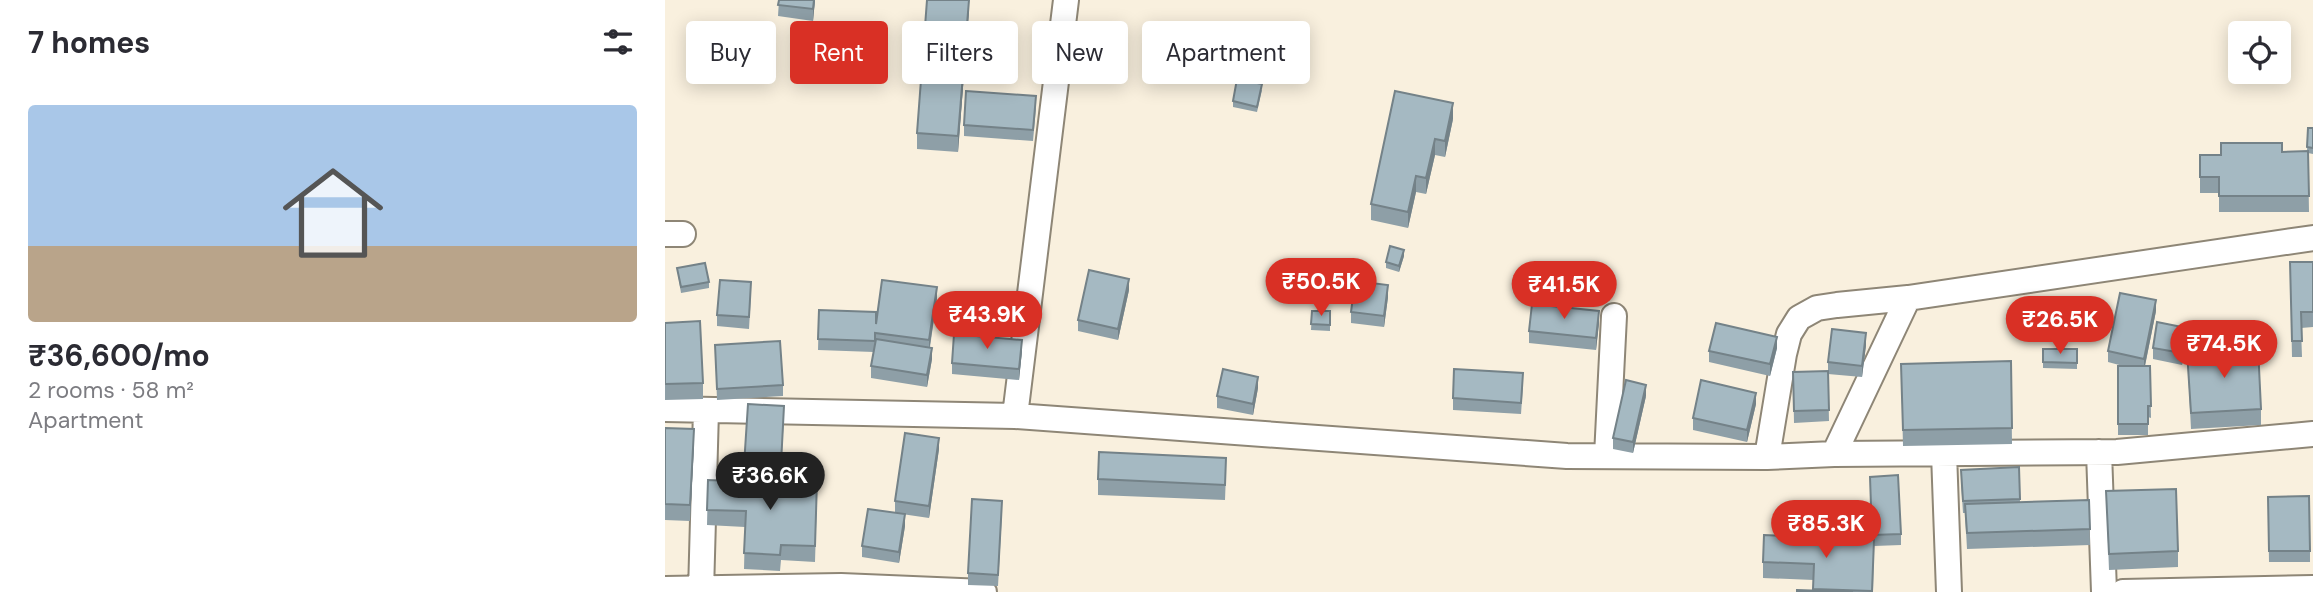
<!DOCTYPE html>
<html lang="en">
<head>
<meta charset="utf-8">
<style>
  :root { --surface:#fff; --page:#f2f2f3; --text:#2b2b33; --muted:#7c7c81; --accent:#d93025 }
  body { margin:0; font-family:"DM Sans",sans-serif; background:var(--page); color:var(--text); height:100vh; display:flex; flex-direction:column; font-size:26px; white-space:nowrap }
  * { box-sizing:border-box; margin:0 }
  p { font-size:23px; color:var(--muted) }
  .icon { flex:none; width:38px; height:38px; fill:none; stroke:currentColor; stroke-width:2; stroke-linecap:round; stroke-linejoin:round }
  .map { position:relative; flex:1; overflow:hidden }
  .drawer { display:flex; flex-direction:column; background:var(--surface); width:665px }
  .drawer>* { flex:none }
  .hud { position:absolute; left:21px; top:21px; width:665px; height:63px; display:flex; gap:14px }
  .tools { position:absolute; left:1563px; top:21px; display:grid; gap:14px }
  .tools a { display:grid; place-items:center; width:63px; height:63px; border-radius:7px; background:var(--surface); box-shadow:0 4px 18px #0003; font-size:35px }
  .price { position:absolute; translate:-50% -60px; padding:0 16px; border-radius:24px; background:var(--accent); color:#fff; font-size:23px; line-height:46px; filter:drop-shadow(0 2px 4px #0008) }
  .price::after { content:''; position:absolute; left:50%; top:42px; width:21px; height:16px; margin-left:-10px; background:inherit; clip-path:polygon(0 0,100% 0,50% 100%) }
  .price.selected { background:#222; color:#fff }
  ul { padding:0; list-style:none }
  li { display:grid; align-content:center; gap:14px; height:371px; padding:0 28px }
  li span { display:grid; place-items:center; height:217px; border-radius:7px; color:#555 }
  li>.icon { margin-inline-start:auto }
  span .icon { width:126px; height:126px; fill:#fffc; stroke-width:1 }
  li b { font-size:30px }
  h2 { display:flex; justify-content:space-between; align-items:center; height:84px; padding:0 28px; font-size:30px }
  .tag { padding:0 24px; border-radius:7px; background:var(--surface); box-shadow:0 4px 18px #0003; font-size:24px; line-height:63px }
  .tag.selected { background:var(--accent); color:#fff }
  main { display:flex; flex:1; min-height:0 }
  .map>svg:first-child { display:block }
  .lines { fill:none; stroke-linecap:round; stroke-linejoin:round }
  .street-casing { stroke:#8e8676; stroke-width:28 }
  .street { stroke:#fff; stroke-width:24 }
  .wall { fill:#8e9fa7 }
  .shaded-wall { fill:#748288 }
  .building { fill:#a5b9c2; stroke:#748288; stroke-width:2 }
</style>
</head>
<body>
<main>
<section class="drawer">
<h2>7 homes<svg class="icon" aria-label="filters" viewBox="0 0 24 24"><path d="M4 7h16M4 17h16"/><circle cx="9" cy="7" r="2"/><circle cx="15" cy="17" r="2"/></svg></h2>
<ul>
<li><span style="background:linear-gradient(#a9c7e8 65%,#b9a48a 0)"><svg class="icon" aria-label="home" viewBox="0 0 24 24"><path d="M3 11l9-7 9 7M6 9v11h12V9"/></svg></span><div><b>₹36,600/mo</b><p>2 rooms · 58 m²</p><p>Apartment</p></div></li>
</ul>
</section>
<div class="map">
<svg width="1648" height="592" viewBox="0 0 1648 592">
  <rect width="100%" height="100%" fill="#f9f0de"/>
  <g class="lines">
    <defs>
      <path id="street" d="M 0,234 L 18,234
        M 0,409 L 350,416 L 902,456 L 1102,457 L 1169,454 L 1452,452 L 1648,434
        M 350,416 L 401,0
        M 1434,452 L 1439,592
        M 1279,453 L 1284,592
        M 1169,454 L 1243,298 L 1648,238
        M 942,456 L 949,316
        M 1102,457 L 1119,354 L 1124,334 L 1134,318 L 1152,308 L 1172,305 L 1243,298
        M 0,589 L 176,586 L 319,592
        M 36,592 L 41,410
        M 1458,592 L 1648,588"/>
    </defs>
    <!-- street casing -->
    <use href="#street" class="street-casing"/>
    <!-- street -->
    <use href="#street" class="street"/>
  </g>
  <!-- wall -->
  <path class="wall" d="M 114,0 L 150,0 L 148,21 L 113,16 Z
    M 304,10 L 293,152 L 252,149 L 252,133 Z
    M 597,90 L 592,112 L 568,107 L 568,101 Z
    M 371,108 L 368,141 L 299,136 L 299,125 Z
    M 788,119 L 780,157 L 770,155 L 761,194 L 751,192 L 743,228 L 706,220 L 706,204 Z
    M 1643,128 L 1648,128 L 1648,154 L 1643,153 L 1644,212 L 1554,212 L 1554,193 L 1535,193 L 1535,155 L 1642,151 Z
    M 739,256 L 734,272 L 721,268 L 721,262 Z
    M 1625,262 L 1648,262 L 1648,327 L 1636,328 L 1637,357 L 1627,357 Z
    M 12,268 L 44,282 L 44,288 L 16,293 Z
    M 464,290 L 453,340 L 413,331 L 413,320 Z
    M 86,294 L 84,329 L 52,326 L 52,315 Z
    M 723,297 L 719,327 L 686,323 L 686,312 Z
    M 272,298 L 265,347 L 267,359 L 262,387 L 206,378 L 206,366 L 209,352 L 153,350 L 154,310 L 211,324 Z
    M 647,311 L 665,311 L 665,331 L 646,330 Z
    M 1491,311 L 1480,366 L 1485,366 L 1486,418 L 1483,417 L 1483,435 L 1453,435 L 1453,366 L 1458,366 L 1443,362 L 1443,351 Z
    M 0,323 L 38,383 L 38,399 L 0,400 Z
    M 934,323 L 931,350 L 864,343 L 864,331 Z
    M 1522,339 L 1517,365 L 1488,359 L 1488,348 Z
    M 50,345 L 118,385 L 118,396 L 52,400 Z
    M 1201,345 L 1197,377 L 1163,374 L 1164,421 L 1129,423 L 1128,372 L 1163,371 L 1163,362 Z
    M 1112,348 L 1105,376 L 1044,362 L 1044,351 Z
    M 1378,349 L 1412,349 L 1412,369 L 1378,368 Z
    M 357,351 L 354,380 L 287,374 L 287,363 Z
    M 1522,351 L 1596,409 L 1596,425 L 1526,429 Z
    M 1346,361 L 1347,444 L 1238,446 L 1236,364 Z
    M 858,385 L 856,414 L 788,410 L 788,398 Z
    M 593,388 L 588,415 L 552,408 L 552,396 Z
    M 981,396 L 968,453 L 948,449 L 948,438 Z
    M 1091,404 L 1082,442 L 1028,430 L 1028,418 Z
    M 119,418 L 115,483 L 152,496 L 150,562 L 116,560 L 115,571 L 79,569 L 80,527 L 42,525 L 43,480 L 78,481 Z
    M 0,428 L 29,445 L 25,521 L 0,520 Z
    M 274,449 L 264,518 L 230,513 L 230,501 Z
    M 1354,467 L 1355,502 L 1424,500 L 1425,545 L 1302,549 L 1300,513 L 1298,513 L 1296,481 Z
    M 561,474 L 560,500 L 433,495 L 433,479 Z
    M 1205,477 L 1236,534 L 1236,545 L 1209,546 L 1208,592 L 1132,592 L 1148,591 L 1149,580 L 1098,578 L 1098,562 L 1207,540 Z
    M 1441,491 L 1513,551 L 1513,567 L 1444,570 Z
    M 1603,497 L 1645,551 L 1645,562 L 1604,562 Z
    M 337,513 L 333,586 L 303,585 L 303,573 Z
    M 240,526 L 234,563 L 197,557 L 197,546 Z"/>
  <!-- shaded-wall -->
  <path class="shaded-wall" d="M 149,0 L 150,0 L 148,21 L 148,9 Z
    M 304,0 L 304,10 L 293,152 L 293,136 Z
    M 788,103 L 788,119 L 780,157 L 780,141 Z
    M 770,139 L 770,155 L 761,194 L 761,178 Z
    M 751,176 L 751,192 L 743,228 L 743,212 Z
    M 739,250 L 739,256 L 734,272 L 734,266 Z
    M 464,279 L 464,290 L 453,340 L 453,329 Z
    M 723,285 L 723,297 L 719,327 L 719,316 Z
    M 272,287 L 272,298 L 264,351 L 264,340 Z
    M 1491,300 L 1491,311 L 1479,370 L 1479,359 Z
    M 934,311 L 934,323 L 931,350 L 931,338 Z
    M 1522,328 L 1522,339 L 1517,365 L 1517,353 Z
    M 1201,333 L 1201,345 L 1197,377 L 1197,366 Z
    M 1112,337 L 1112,348 L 1105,376 L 1105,364 Z
    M 357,340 L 357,351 L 354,380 L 354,369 Z
    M 267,348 L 267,359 L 262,387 L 262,375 Z
    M 593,377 L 593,388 L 588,415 L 588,404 Z
    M 981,385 L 981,396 L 968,453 L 968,442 Z
    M 1091,393 L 1091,404 L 1082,442 L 1082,430 Z
    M 29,429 L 29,445 L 25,521 L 25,505 Z
    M 274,438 L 274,449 L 264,518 L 264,506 Z
    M 240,514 L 240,526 L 234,563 L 234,552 Z"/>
  <!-- building -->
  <path class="building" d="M 114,0 L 149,0 L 148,9 L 113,5 Z
    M 262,0 L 304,0 L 293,136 L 252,133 Z
    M 572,79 L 597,84 L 592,107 L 568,101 Z
    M 301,91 L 371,96 L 368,130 L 299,125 Z
    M 730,91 L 788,103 L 780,141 L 770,139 L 761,178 L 751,176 L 743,212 L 706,204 Z
    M 1643,128 L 1648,128 L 1648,148 L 1642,147 Z
    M 1556,143 L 1617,143 L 1617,152 L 1643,151 L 1644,196 L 1554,196 L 1554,177 L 1535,177 L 1535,155 L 1556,155 Z
    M 725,246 L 739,250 L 734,266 L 721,262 Z
    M 1625,262 L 1648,262 L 1648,312 L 1636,312 L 1637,341 L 1627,341 Z
    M 40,263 L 44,282 L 16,287 L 12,268 Z
    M 424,270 L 464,279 L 453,329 L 413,320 Z
    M 55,280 L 86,282 L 84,317 L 52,315 Z
    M 217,280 L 272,287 L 264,340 L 210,333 L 210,341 L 153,339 L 154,310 L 211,312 L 211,324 Z
    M 690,281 L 723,285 L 719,316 L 686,312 Z
    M 1455,293 L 1491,300 L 1479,359 L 1443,351 Z
    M 867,304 L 934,311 L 931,338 L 864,331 Z
    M 647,311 L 665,311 L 665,325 L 646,324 Z
    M 35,321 L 38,383 L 0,384 L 0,323 Z
    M 1492,322 L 1522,328 L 1517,353 L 1488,348 Z
    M 1051,323 L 1112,337 L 1105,364 L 1044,351 Z
    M 1167,329 L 1201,333 L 1197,366 L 1163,362 Z
    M 289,334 L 357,340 L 354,369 L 287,363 Z
    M 211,339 L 267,348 L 262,375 L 206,366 Z
    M 115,341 L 118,385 L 52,389 L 50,345 Z
    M 1593,347 L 1596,409 L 1526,413 L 1522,351 Z
    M 1378,349 L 1412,349 L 1412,363 L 1378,362 Z
    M 1346,361 L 1347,428 L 1238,430 L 1236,364 Z
    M 1453,366 L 1485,366 L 1486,406 L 1483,406 L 1483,424 L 1453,424 Z
    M 558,369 L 593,377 L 588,404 L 552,396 Z
    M 789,369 L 858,373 L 856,403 L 788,398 Z
    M 1163,371 L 1164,410 L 1129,411 L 1128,372 Z
    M 961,380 L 981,385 L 968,442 L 948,438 Z
    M 1036,380 L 1091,393 L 1082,430 L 1028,418 Z
    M 83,404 L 119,406 L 115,483 L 78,481 Z
    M 0,428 L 29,429 L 25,505 L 0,504 Z
    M 240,433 L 274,438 L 264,506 L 230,501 Z
    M 434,452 L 561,458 L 560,485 L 433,479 Z
    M 1354,467 L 1355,499 L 1298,501 L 1296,470 Z
    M 1233,475 L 1236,534 L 1207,535 L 1205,477 Z
    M 116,479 L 152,480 L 150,546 L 116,545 L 115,555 L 79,553 L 81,511 L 42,510 L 43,480 L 116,483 Z
    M 1511,489 L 1513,551 L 1444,554 L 1441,491 Z
    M 1644,496 L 1645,551 L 1604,551 L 1603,497 Z
    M 307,499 L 337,501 L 333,575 L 303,573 Z
    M 1424,500 L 1425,529 L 1302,533 L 1300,504 Z
    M 203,509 L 240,514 L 234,552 L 197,546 Z
    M 1099,535 L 1209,540 L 1207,591 L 1148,589 L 1149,564 L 1098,562 Z
    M 1132,590 L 1188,592 L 1132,592 Z"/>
</svg>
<div class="tools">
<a><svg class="icon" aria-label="locate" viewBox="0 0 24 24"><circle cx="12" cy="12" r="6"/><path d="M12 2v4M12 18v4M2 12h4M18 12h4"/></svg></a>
</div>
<b class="price" style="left:656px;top:318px">₹50.5K</b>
<b class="price" style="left:899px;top:321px">₹41.5K</b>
<b class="price" style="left:322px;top:351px">₹43.9K</b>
<b class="price" style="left:1395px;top:356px">₹26.5K</b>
<b class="price" style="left:1559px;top:380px">₹74.5K</b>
<b class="price selected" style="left:105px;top:512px">₹36.6K</b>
<b class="price" style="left:1161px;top:560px">₹85.3K</b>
<div class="hud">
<a class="tag">Buy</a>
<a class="tag selected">Rent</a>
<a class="tag">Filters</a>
<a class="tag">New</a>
<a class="tag">Apartment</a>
</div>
</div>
</main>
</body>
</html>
